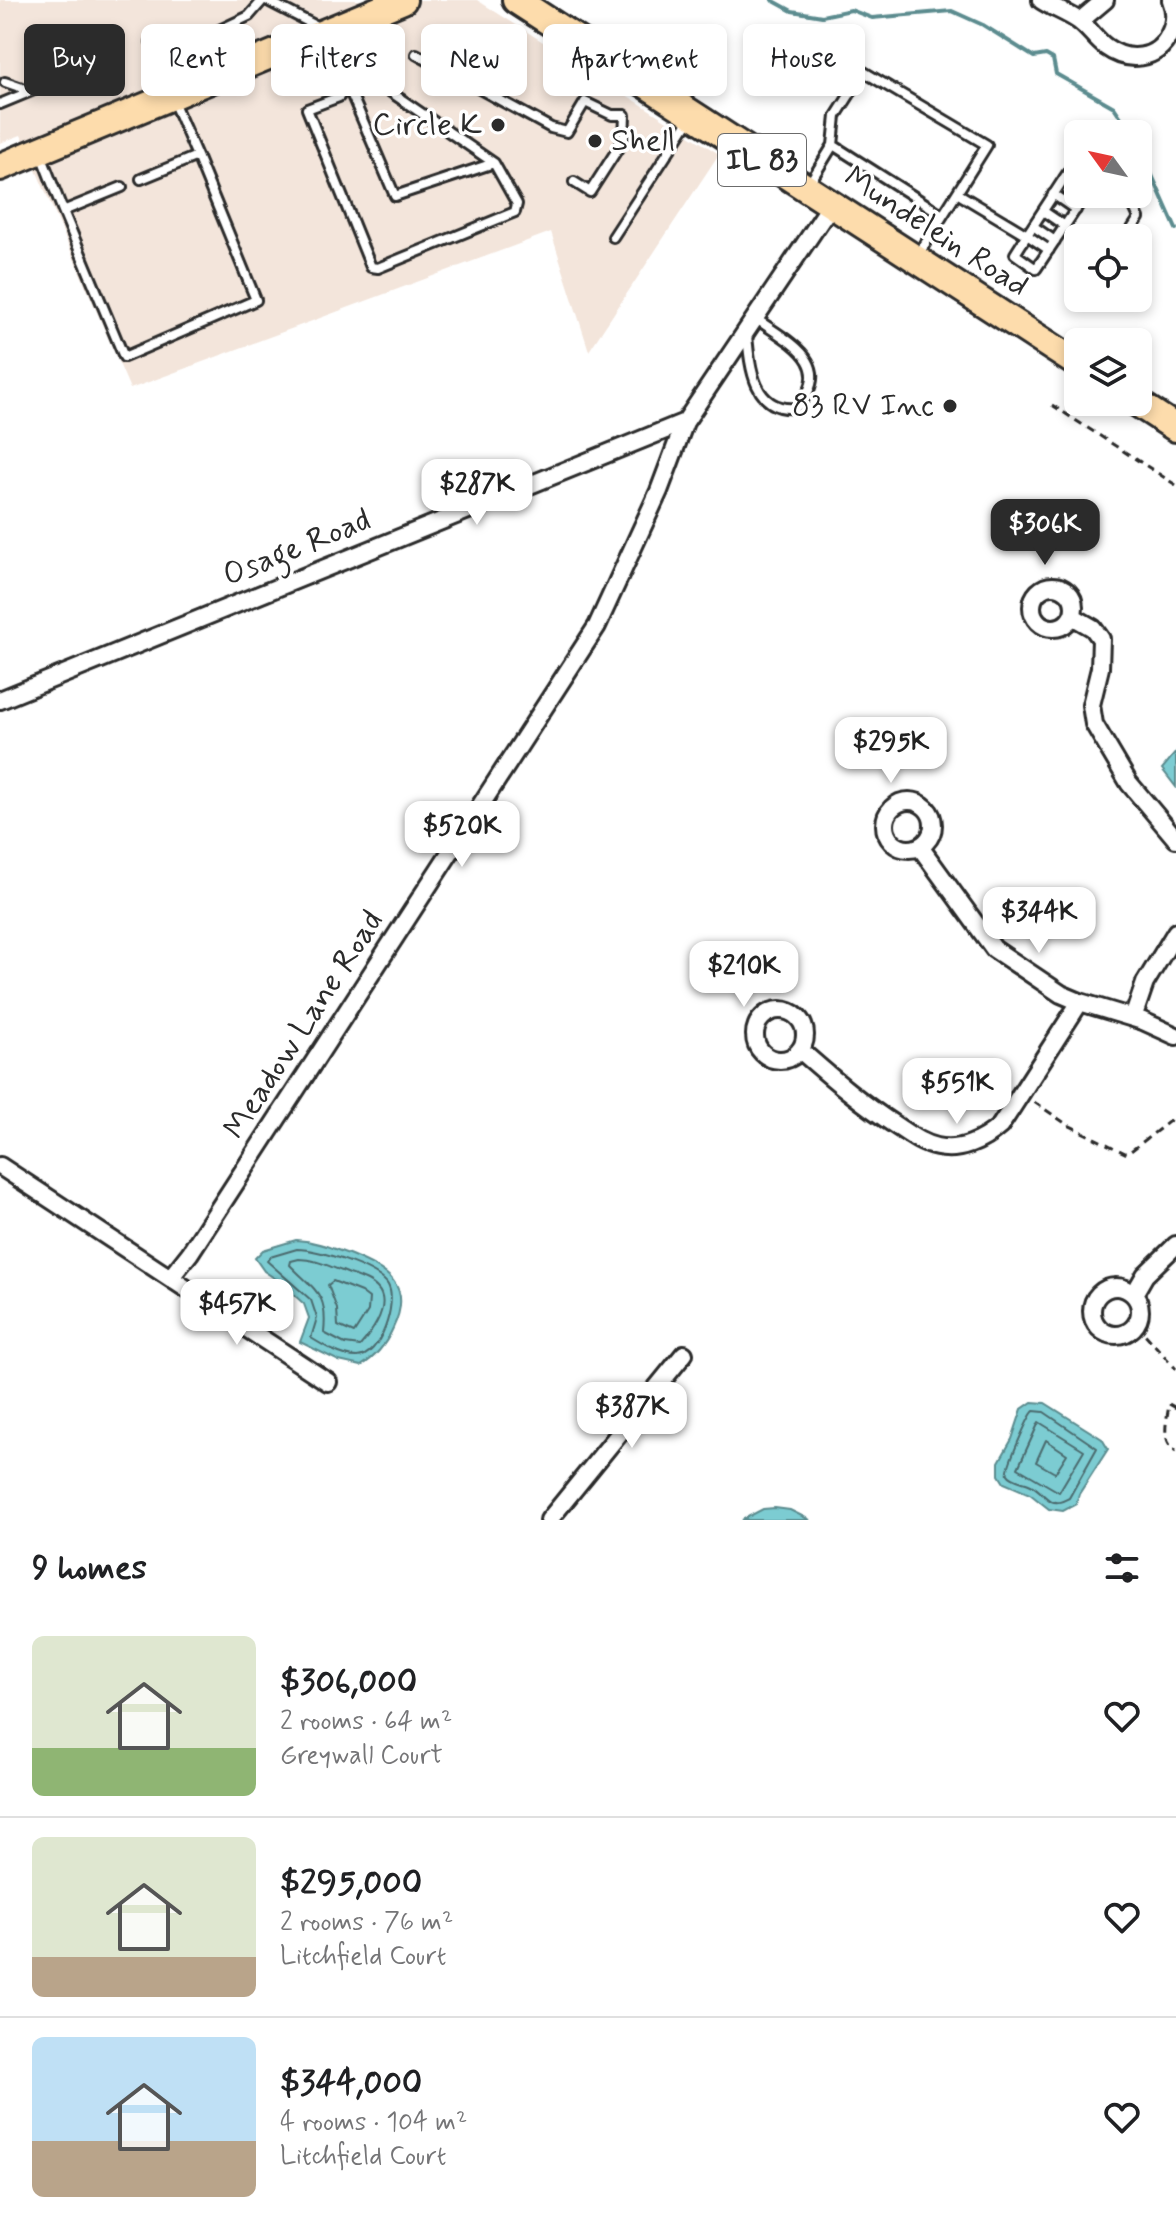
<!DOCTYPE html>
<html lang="en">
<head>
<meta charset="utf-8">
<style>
  :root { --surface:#fff; --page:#f2f2f2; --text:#202124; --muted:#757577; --line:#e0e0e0; --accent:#2b2b2b }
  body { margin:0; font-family:Mynerve,sans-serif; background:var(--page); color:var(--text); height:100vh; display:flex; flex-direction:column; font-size:30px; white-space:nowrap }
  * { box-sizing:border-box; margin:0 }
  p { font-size:26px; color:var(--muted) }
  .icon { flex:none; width:44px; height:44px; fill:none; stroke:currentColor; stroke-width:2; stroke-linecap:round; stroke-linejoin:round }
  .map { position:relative; height:1520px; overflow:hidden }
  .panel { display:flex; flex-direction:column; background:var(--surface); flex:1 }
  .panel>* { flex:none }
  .top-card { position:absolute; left:24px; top:24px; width:1128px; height:72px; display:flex; gap:16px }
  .needle { width:52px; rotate:303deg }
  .buttons { position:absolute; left:1064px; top:120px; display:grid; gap:16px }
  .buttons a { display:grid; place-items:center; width:88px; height:88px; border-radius:12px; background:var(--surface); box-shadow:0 4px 12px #0003; font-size:40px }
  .price { position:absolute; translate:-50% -68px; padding:0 18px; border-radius:16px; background:#fff; color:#222; font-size:26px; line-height:52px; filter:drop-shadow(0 2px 4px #0008) }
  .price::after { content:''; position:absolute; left:50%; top:48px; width:24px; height:18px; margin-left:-12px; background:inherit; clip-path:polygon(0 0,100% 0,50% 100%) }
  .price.active { background:var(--accent); color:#fff }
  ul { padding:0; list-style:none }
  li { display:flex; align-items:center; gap:24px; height:200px; padding:0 32px }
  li+li { border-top:2px solid var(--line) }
  li span { display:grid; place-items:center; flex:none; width:224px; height:160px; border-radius:12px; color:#555 }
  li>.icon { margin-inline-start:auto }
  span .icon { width:96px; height:96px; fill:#fffc; stroke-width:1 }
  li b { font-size:34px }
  h2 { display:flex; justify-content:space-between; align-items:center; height:96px; padding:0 32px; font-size:34px }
  .chip { padding:0 28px; border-radius:12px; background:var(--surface); box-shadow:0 4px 12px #0003; font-size:28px; line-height:72px }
  .chip.active { background:var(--accent); color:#fff }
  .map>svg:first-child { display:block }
  .built { fill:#f3e5db }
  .water { fill:#7bccd2; stroke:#5b8c8f; stroke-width:2 }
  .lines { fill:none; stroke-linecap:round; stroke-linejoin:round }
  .shore { stroke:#4b6b6e; stroke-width:2 }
  .stream { stroke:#5b8c8f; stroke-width:4 }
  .service-casing { stroke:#2b2b2b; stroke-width:14 }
  .minor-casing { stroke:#2b2b2b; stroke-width:22 }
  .primary-casing { stroke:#2b2b2b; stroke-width:32 }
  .path { stroke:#2b2b2b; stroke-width:3; stroke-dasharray:8 6; stroke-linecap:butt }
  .service { stroke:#fff; stroke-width:8 }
  .minor { stroke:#fff; stroke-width:16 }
  .primary { stroke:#fddcac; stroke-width:26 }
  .poi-dot { fill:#2b2b2b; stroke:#fff; stroke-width:3 }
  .labels { text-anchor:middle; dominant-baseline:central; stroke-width:7; stroke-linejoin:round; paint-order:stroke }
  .shield { fill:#fff; stroke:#6b6b6b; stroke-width:2 }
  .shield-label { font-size:30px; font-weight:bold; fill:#2b2b2b }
  .poi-label { font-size:32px; fill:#2b2b2b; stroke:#fff; text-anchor:end }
  .street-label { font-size:32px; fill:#2b2b2b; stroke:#fff }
</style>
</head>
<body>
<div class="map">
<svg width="1176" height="1520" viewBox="0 0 1176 1520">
  <rect width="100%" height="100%" fill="#fff"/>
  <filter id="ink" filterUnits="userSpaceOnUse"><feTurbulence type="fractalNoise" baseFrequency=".0125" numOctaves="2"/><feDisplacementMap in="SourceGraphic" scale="16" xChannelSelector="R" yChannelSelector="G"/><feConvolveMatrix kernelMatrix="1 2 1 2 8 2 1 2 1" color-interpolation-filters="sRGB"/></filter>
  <g filter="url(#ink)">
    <!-- built -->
    <path class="built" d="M 0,0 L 477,0 L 719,154 L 589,351 L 551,232 L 130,389 L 21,135 L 0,143 Z"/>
    <!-- water -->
    <path class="water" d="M 1176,752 L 1176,787 L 1162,769 Z
      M 296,1240 C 316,1241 332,1248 351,1255 C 387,1270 414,1285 393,1328 C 386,1344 376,1357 361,1366 L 339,1361 L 300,1342 L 309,1318 L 304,1304 L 280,1282 L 264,1271 L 255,1258 L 263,1250 Z
      M 1032,1402 L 1045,1403 L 1102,1439 L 1108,1449 L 1079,1494 L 1076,1504 L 1063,1511 L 1049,1509 L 1030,1494 L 1004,1483 L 999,1475 L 999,1462 L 1012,1439 L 1022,1409 Z
      M 775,1508 L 790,1510 L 810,1520 L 742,1520 L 763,1509 Z"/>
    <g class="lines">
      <!-- shore -->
      <path class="shore" d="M 297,1249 C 316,1249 378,1268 388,1285 C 398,1303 380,1357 357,1357 C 342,1357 324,1346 311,1338 L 317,1318 L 311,1300 L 267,1261 L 270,1257 Z
        M 299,1259 C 315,1259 328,1266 342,1271 C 353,1276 369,1279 377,1288 C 393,1305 371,1333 360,1346 L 345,1344 L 324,1333 C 328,1293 316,1292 290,1265 L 291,1261 Z
        M 333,1281 L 361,1292 L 369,1298 L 368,1311 L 354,1333 L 338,1326 L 337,1309 L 328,1285 Z
        M 1034,1411 L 1044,1412 L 1097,1448 L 1069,1498 C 1063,1501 1058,1504 1051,1501 C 1044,1497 1039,1489 1031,1485 C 1025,1482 1011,1480 1008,1474 C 1005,1469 1029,1415 1034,1411 Z
        M 1039,1422 L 1084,1450 L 1059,1492 L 1018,1468 Z
        M 1046,1440 L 1067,1454 L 1055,1473 L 1036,1462 Z"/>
      <!-- stream -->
      <path class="stream" d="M 772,0 L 792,11 L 822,16 L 851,10 L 872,18 L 952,11 L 983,25 L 1034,57 L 1046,55 L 1053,59 L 1056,74 L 1114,107 L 1132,134
        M 1138,144 L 1176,229"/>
      <defs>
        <path id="service" d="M 266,0 L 322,29
          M 321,38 L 347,84 L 339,97 L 307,109 L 371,267 L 378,268 L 515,212 L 517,204 L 494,163 L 379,84 L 347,84 L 395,196 L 494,163
          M 151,42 L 191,33 L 215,32 L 249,16 L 263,0
          M 416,54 L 551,128 L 567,132 L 585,102 L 612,115 L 625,115 L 624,139 L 590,192 L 574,182
          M 5,82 L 31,91
          M 0,104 L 92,66
          M 833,145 L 836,116 L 864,72 L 987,145 L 918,255
          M 41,155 L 63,211 L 122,187
          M 1064,178 L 1078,188
          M 141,179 L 197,156 L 173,101
          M 809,184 L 833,145 L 943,215
          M 957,193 L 1027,235 L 1015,254 L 1036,269 L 1086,194
          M 1053,194 L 1076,210
          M 1116,194 L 1133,205 L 1139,218 L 1126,238
          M 63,211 L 124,357 L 256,300 L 197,156
          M 1043,211 L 1065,226
          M 1033,226 L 1055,241
          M 613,237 L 690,119
          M 1049,250 L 1027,235 L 1072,166 L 1078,170
          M 1084,305 L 1088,298
          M 747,335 C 750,368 754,412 796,408 C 838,364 789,342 755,318"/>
        <path id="minor" d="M 1041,0 C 1053,8 1068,13 1079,21 C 1089,28 1096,40 1106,47 C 1128,63 1157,60 1169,35 C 1175,24 1176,12 1171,0
          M 1080,21 L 1105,0
          M1032 607a21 21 0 1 1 42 0a21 21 0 1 1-42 0Z
          M 1072,616 L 1093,628 L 1101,639 L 1100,668 L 1091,705 L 1094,724 L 1129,783 L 1176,839
          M 0,700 L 685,422 L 831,205
          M885 825a24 24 0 1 1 48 0a24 24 0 1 1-48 0Z
          M 920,847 L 994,949 L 1061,994 L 1080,1002 L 1143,1021 L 1176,1036
          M755 1035a25 25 0 1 1 50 0a25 25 0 1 1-50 0Z
          M 1133,1018 L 1145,983 L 1176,932
          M 800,1050 C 833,1079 861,1103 898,1127 C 910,1135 922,1144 937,1147 C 960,1152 983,1141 1000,1126 L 1080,1002
          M 0,1166 L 328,1382
          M 171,1277 L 190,1253 L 597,626 L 659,491 L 685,422
          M1092 1311a24 24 0 1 1 48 0a24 24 0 1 1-48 0Z
          M 1134,1294 L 1145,1275 L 1176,1245
          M 549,1520 L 684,1354"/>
        <path id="primary" d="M 516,0 L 1078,364
          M 0,167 L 403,0
          M 1136,402 L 1176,428"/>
      </defs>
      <!-- service casing -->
      <use href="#service" class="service-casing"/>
      <!-- minor casing -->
      <use href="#minor" class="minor-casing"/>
      <!-- primary casing -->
      <use href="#primary" class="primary-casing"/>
      <!-- path -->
      <path class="path" d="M 1052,405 L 1176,485
        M 1034,1102 L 1068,1125 L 1127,1154 L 1176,1116
        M 1136,1324 L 1176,1369
        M 1176,1408 L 1169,1404 C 1167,1421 1160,1440 1176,1451"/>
      <!-- service -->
      <use href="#service" class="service"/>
      <!-- minor -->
      <use href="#minor" class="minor"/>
      <!-- primary -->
      <use href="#primary" class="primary"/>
    </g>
  </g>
  <!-- markers -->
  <g class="poi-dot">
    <circle cx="498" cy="125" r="8"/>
    <circle cx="595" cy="141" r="8"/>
    <circle cx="950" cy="406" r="8"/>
  </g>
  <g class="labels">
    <!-- shield labels -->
    <rect class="shield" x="718" y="134" width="88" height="52" rx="6"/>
    <g class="shield-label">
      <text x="762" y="160">IL 83</text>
    </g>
    <!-- poi labels -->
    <g class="poi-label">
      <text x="482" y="125">Circle K</text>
      <text x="611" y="141" text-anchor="start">Shell</text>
      <text x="934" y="406">83 RV Inc</text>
    </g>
    <!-- street labels -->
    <g class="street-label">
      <text transform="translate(936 232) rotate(33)">Mundelein Road</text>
      <text transform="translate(297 548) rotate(-22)">Osage Road</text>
      <text transform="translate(304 1025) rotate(-57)">Meadow Lane Road</text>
    </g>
  </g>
</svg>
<div class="buttons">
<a><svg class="needle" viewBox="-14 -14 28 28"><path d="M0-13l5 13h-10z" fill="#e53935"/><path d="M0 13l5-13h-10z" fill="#757577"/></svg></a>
<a><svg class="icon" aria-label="locate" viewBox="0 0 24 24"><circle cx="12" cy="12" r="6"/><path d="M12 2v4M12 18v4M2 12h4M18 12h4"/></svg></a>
<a><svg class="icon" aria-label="layers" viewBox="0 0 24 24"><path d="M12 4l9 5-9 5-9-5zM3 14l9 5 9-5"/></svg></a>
</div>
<b class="price" style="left:477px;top:527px">$287K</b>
<b class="price active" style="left:1045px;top:567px">$306K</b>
<b class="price" style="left:891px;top:785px">$295K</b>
<b class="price" style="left:462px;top:869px">$520K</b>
<b class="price" style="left:1039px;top:955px">$344K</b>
<b class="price" style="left:744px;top:1009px">$210K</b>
<b class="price" style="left:957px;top:1126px">$551K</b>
<b class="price" style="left:237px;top:1347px">$457K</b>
<b class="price" style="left:632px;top:1450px">$387K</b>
<div class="top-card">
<a class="chip active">Buy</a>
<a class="chip">Rent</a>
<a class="chip">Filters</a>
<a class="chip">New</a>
<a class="chip">Apartment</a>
<a class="chip">House</a>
</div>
</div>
<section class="panel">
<h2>9 homes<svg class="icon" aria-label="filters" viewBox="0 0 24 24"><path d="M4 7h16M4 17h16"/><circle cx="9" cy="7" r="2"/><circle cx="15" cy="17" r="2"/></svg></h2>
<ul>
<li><span style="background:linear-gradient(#dfe7d0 70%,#8fb573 0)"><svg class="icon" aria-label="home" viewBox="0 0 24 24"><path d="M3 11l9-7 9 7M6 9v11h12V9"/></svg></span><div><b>$306,000</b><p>2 rooms · 64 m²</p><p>Greywall Court</p></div><svg class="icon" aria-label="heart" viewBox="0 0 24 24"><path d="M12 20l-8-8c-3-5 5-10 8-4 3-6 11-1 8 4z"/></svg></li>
<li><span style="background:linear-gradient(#dfe7d0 75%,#b9a48a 0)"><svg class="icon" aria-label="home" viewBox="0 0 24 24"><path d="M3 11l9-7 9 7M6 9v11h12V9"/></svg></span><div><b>$295,000</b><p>2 rooms · 76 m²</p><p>Litchfield Court</p></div><svg class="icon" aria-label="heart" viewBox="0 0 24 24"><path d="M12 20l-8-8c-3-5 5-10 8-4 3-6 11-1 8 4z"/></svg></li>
<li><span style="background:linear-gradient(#bfe0f5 65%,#b9a48a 0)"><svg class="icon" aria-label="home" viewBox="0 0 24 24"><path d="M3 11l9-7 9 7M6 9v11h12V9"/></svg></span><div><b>$344,000</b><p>4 rooms · 104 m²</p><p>Litchfield Court</p></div><svg class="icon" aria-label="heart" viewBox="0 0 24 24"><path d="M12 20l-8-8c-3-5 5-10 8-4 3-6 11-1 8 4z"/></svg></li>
</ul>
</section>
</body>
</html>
